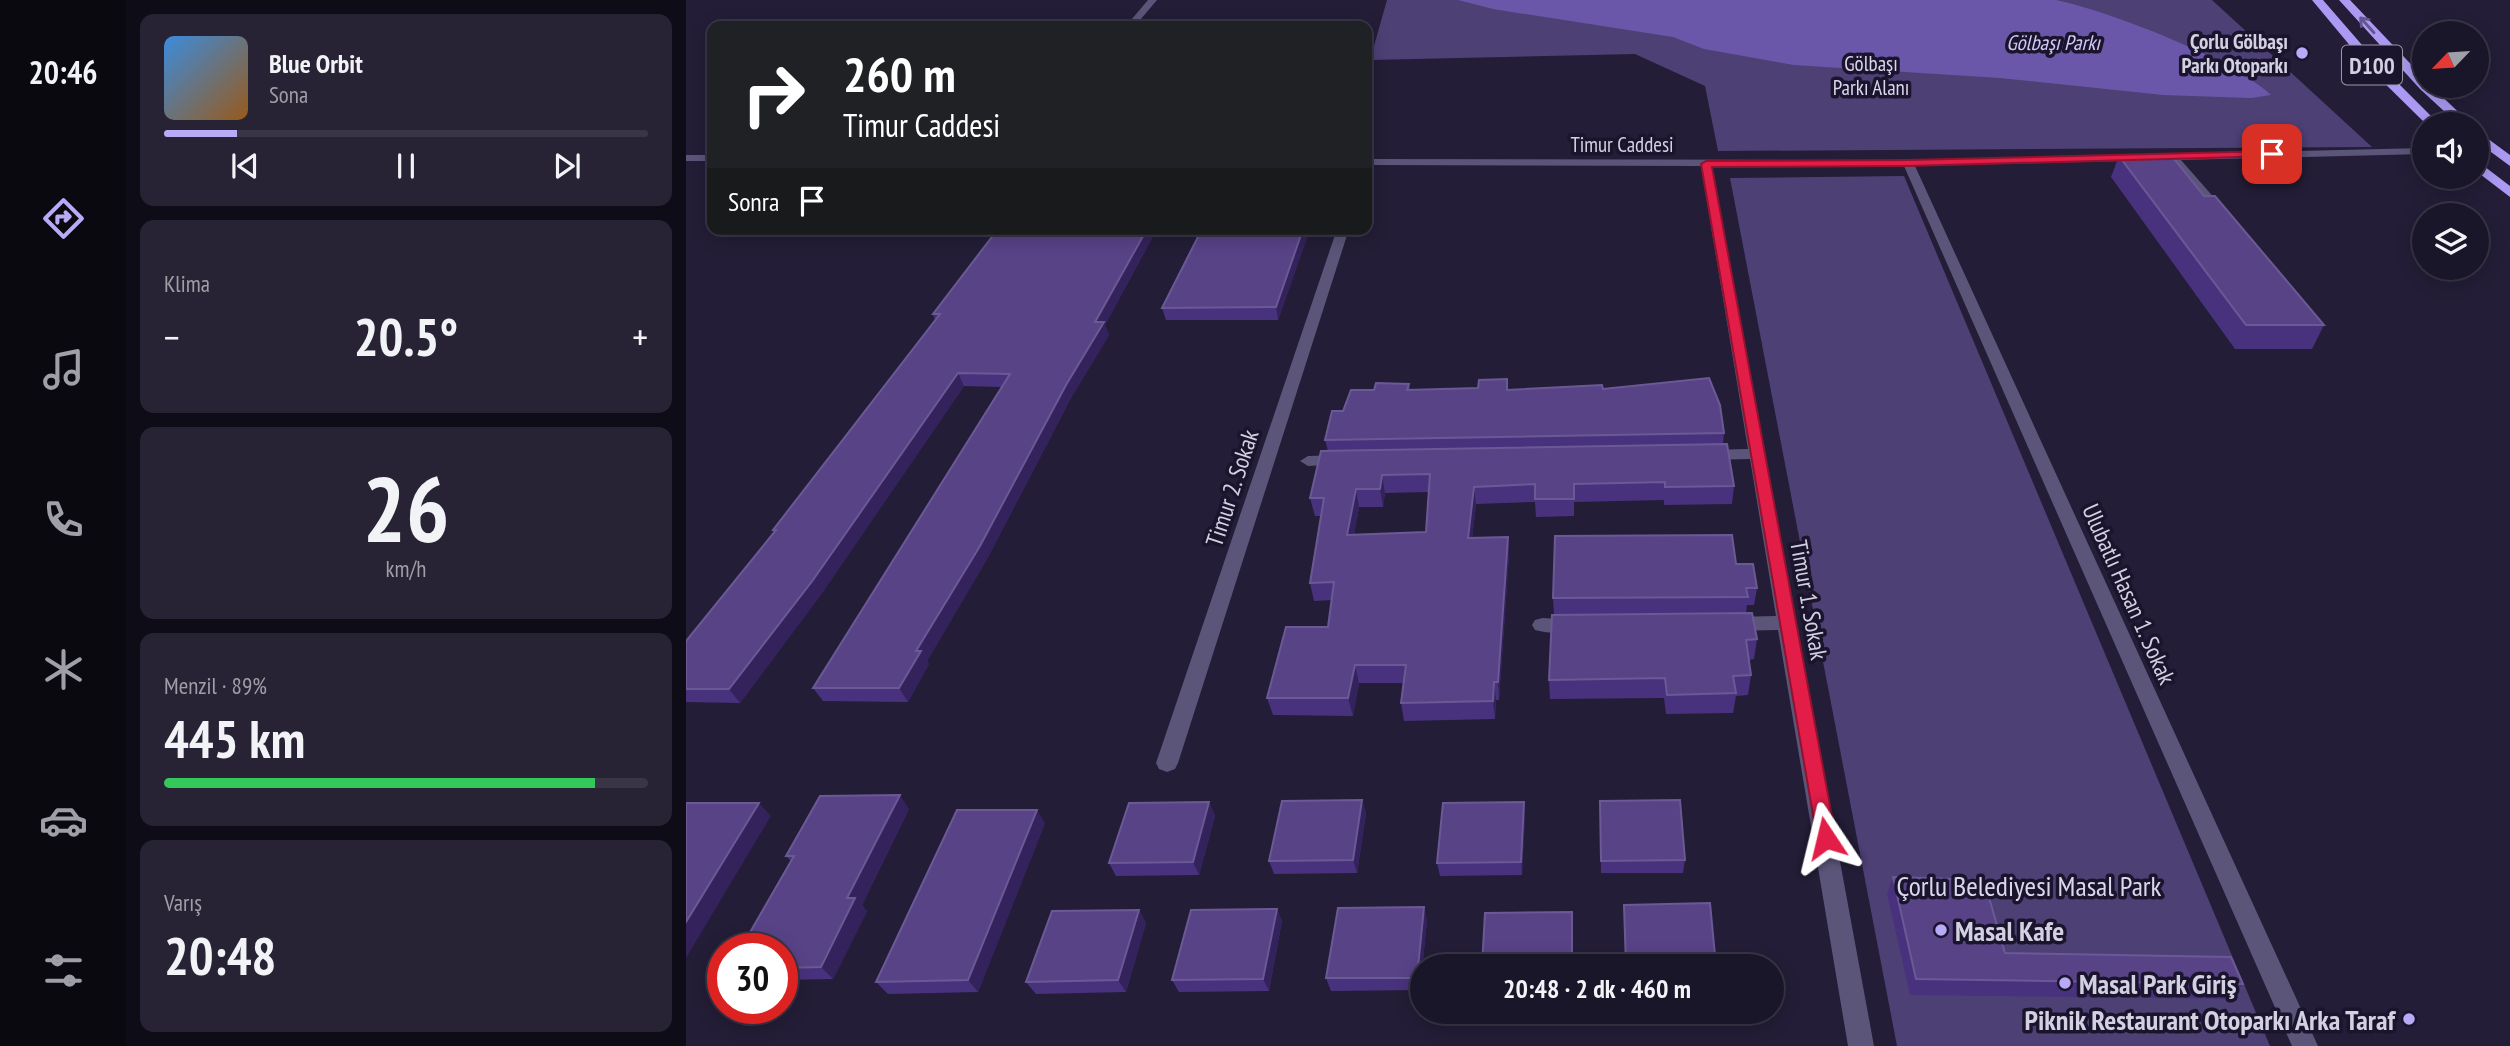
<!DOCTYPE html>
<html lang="tr">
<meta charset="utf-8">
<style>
:root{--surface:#1a1629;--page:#272335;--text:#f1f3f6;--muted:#9f9fa8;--line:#383546;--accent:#b9aaf7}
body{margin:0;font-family:"PT Sans Narrow",sans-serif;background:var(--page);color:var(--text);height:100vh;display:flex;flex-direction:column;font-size:26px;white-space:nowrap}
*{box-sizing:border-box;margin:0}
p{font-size:23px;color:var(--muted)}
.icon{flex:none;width:38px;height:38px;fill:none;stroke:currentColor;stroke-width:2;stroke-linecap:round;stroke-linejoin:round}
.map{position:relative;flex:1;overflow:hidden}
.side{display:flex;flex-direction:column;gap:14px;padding:14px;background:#0e0c17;width:560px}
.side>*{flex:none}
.hud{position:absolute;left:21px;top:21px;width:665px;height:214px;border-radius:14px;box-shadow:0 4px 18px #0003,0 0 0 2px var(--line);background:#202124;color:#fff;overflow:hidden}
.needle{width:46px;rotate:245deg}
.tools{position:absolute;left:1726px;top:21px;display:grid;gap:14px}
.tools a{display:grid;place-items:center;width:77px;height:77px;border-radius:50%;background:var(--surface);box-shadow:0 4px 18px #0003,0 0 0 2px var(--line);font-size:35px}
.speed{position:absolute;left:21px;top:933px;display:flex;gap:14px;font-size:35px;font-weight:700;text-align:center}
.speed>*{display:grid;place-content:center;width:91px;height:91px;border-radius:50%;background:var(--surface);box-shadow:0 4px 18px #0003,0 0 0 2px var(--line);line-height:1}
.speed .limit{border:10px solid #d22;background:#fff;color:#111}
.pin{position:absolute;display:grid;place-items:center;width:60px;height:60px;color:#fff;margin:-30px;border-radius:14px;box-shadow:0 4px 10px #0006}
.me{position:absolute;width:77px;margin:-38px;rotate:350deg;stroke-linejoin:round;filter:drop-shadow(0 0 5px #0008)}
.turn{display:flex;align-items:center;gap:24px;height:147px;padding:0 21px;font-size:32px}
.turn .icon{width:91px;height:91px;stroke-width:2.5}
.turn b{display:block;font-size:49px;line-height:60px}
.then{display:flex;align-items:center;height:66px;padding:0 21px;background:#0003;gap:14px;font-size:26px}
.big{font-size:52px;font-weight:800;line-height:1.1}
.side .widget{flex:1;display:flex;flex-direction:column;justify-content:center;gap:10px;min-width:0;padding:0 24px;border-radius:14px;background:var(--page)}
.side .dial{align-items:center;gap:0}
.dial b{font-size:91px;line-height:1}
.song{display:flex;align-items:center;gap:21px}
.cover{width:84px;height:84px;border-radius:10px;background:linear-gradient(135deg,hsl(210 70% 55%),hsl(30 70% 35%))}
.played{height:7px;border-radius:4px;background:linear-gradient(90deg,var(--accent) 15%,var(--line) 15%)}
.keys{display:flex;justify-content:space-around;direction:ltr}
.heat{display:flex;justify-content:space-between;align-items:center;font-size:38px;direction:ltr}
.charge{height:10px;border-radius:5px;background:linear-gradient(90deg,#34c759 89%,var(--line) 0)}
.trip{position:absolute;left:724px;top:954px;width:374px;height:70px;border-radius:35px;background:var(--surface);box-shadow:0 4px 18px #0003,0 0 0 2px var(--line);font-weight:800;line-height:70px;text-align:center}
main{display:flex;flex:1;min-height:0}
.dock{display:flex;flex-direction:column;width:126px;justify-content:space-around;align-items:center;background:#0a0910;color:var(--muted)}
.dock .icon{width:49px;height:49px}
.dock .selected{color:var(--accent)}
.dock b{font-size:32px;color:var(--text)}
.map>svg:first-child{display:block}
.green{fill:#4d4075}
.water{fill:#6b57aa}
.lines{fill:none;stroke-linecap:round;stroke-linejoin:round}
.minor{fill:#5b5579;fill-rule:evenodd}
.highway{fill:#ac99f3;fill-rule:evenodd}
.wall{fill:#49327d;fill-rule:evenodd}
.shaded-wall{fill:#34225c}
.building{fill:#584387;stroke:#6b5995;stroke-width:2;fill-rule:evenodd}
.oneway{stroke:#635690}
.route{fill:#e11d48;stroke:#92132f;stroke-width:2}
.poi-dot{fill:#b9aaf7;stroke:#1a142d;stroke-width:2.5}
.labels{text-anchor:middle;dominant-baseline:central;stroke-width:7;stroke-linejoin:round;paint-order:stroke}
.far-poi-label{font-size:21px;font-weight:bold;fill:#d2d0e1;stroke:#1a142d;text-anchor:end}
.far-water-label{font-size:21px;font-style:italic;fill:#d1c9f7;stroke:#1a142d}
.far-park-label{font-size:21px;fill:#dad6ee;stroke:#1a142d}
.far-street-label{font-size:21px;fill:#d2d0e1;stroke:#1a142d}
.shield{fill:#1a142d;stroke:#9b98ab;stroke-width:2}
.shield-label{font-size:23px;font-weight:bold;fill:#d2d0e1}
.street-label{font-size:24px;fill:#d2d0e1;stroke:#1a142d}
.near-park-label{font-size:28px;fill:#dad6ee;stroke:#1a142d}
.near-poi-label{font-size:28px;font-weight:bold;fill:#d2d0e1;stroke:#1a142d;text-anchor:start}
</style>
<main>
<nav class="dock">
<b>20:46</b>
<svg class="icon selected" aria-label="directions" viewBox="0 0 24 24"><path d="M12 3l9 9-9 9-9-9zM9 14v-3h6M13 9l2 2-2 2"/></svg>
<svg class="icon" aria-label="music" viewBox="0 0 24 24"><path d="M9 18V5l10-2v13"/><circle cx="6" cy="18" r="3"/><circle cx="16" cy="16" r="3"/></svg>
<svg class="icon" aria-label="phone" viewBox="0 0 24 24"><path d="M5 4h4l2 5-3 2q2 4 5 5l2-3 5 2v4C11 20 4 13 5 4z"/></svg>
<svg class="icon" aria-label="climate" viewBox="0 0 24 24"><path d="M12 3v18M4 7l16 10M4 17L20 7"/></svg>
<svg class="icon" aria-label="car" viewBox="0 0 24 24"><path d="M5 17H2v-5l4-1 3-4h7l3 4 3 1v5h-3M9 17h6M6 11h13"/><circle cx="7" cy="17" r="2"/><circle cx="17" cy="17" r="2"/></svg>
<svg class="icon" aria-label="filters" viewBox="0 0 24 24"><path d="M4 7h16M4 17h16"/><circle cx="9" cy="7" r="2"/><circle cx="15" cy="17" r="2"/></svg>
</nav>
<section class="side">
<div class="widget">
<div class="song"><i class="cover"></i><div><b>Blue Orbit</b><p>Sona</p></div></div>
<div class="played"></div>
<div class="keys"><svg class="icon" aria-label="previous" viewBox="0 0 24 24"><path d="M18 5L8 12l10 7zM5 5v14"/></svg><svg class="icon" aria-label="pause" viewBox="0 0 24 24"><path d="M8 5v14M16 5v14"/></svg><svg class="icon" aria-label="next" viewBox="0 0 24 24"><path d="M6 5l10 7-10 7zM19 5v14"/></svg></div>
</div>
<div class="widget"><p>Klima</p>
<div class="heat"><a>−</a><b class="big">20.5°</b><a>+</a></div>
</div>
<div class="widget dial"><b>26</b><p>km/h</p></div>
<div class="widget"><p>Menzil · 89%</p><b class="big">445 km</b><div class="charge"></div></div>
<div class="widget"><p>Varış</p><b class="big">20:48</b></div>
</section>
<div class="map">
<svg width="1824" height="1046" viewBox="0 0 1824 1046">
<rect width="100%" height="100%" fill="#231d37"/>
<!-- green -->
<g class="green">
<path d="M701,0H1526L1686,147L1032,151L1019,86L949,54L684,60Z"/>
<path d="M1218,176L1584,1046H1211L1044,178Z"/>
</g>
<!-- water -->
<path class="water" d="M772,0H1370C1423,11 1547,59 1585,95L1565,98L1477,95L1314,78L1108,65L1018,49L987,37L807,9Z"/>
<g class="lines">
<!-- minor -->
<g class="minor">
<path d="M462,0H471L449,26H440Z"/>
<path d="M1738,148V154L1495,160L1538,209L1540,212L1534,216L1530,215L1483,160L1229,166L1632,1046H1606L1218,166H1026L1188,1046H1162L1092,630L1046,631L1039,629L1036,624L1039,619L1046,617L1090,616L1064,459L1019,460L1011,455L1019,450L1062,449L1015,166L681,165V159L1222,160Z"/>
<rect x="0" y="155" width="26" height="6"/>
<path d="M651,229H663L492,763L489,769L481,772L473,769L470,763Z"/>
<path d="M655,455L661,456L663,460L661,464L622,466L614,461L622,456Z"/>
<path d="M856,618L896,620L899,625L896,630C882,634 863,634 849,630L846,625L849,620Z"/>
</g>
<!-- highway -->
<g class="highway">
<path d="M1626,0H1637L1689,60L1753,124H1740L1681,66Z"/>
<path d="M1653,0H1664L1738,78V86H1745L1785,124H1772L1734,89Z"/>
<path d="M1790,130L1824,155V166L1790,141Z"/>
<path d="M1790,160L1824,186V197L1790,171Z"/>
</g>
</g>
<!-- wall -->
<g class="wall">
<path d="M1433,156L1518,196L1638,325L1626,349H1549L1425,177Z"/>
<path d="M312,229H471L419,325L423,335L385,398L301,559L241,661L243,664L222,702L137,701L127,688L316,387L278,386L136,593L54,703L0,702V641L88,532L87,530L249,320L247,314Z"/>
<path d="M516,229H624L592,320H480L476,308Z"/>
<path d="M723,384L724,390L917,389L1038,433L1037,444L1048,486L1046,504L978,505V500L888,502V516L850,517L849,502L790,504L786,538L822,537L823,555L813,700H810L809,719L718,721L715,703L718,683H673L667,716L587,715L581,698L642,627L646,600L628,601L624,583L635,516H629L624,498L642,451L639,440L657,411L688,390ZM743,492L740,532L668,535L673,507H697L699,493Z"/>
<path d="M1050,564L1071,588L1068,605H1061L1060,613L1071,639L1068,659L1063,660L1065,675L1062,695L1050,696L1047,713L980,714L978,698L864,699L863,680L868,615L867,598Z"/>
<path d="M676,800L680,813L671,873L588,874L583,861Z"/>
<path d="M914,801L999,860L997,873H915Z"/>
<path d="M523,802L529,816L513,875L430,876L423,863Z"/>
<path d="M838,802L839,815L836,875L754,876L751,863Z"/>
<path d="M223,809L176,905L181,911L147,979L96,980V948L105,861L100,856Z"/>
<path d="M359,823L292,992L202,994L190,982Z"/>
<path d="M1207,877L1319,953L1557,984L1544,999L1224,995L1201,894Z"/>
<path d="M938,905L1030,966H940Z"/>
<path d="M591,909L596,921L583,991L493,992L486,980Z"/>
<path d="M453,910L460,923L440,992L350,994L340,982Z"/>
<path d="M741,920L734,990L645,991L640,978Z"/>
</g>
<!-- shaded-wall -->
<g class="shaded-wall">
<path d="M461,229H471L419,325L423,335L385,398L301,559L241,661L243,664L222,702L213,688L230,651Z"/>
<path d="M617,229H624L592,320L590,307Z"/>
<path d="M272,373L278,386L136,593L54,703L43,689Z"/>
<path d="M696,475L699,493L697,507L694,489Z"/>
<path d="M788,487L790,504L784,556L782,538Z"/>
<path d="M670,489L673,507L665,553L661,535Z"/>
<path d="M822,537L823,555L813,700L812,682Z"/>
<path d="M669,665L673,683L667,716L662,698Z"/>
<path d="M808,682L810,700L809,719L807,701Z"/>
<path d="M214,795L223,809L176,905L181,911L147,979L135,967L161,898Z"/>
<path d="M676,800L680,813L671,873L667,860Z"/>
<path d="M523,802L529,816L513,875L507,862Z"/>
<path d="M838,802L839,815L836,875L835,862Z"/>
<path d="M73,803L85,816L0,958V922Z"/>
<path d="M351,810L359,823L292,992L282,980Z"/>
<path d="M738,907L741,920L734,990L731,978Z"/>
<path d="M591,909L596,921L583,991L577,979Z"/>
<path d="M453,910L460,923L440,992L432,980Z"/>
</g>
<!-- building -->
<g class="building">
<path d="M1485,155L1518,196H1529L1638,325H1560L1433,156Z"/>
<path d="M312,229H461L409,322H418L380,385L294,546L230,651H235L213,688H127L324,374L272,373L127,580L43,689H0V641L90,530H87L254,314H247Z"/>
<path d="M516,229H617L590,307L476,308Z"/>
<path d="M1023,378L1034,405L1038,433L639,440L646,411H657L665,390H688L690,383L723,384L721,390L792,388L793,380L821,379V390L916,385L917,389Z"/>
<path d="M1041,444L1048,486L979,487V482L888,484V499H849V484L788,487L782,538L822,537L812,682H808L807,701L715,703L720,665H669L662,698H581L600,627H642L648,582L624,583L638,498H624L635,451ZM744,474L740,532L661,535L670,489H694L696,475Z"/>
<path d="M1046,535L1050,564H1067L1071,588H1060L1062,597L867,598L869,536Z"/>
<path d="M1066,613L1071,639L1060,640L1065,675L1047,676L1050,693L981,695L979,678L863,680L866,615Z"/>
<path d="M214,795L161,898H169L135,967L96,968V948H55L108,856H100L134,796Z"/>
<path d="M676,800L667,860L583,861L596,801Z"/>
<path d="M994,800L999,860L915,861L914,801Z"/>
<path d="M523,802L507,862L423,863L443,803Z"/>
<path d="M838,802L835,862L751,863L757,803Z"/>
<path d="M0,803H73L0,922Z"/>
<path d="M271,810H351L282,980L190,982Z"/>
<path d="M1207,877L1298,880L1319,953L1545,957L1557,984L1230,979Z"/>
<path d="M1024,903L1030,966H940L938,905Z"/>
<path d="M738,907L731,978H640L652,908Z"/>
<path d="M591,909L577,979L486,980L505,910Z"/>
<path d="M453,910L432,980L340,982L366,911Z"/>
<path d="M886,912V966H796L799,913Z"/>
</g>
<!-- one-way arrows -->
<defs><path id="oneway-shaft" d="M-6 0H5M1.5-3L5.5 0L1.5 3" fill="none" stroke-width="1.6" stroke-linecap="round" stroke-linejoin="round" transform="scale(1.75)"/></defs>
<use class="oneway" href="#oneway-shaft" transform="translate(1681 25) rotate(-132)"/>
<!-- route -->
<path class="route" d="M1586,151L1592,154L1590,156L1222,166L1026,167L1150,838L1147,844L1140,847L1132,844L1015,164L1020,161L1222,160Z"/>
<!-- markers -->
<g class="poi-dot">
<circle cx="1616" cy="53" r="7"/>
<circle cx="1255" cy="930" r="7"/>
<circle cx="1379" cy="983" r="7"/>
<circle cx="1723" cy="1019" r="7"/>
</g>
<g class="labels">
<!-- far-poi labels -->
<g class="far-poi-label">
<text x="1602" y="41">Çorlu Gölbaşı<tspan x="1602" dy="24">Parkı Otoparkı</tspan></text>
</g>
<!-- far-water labels -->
<g class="far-water-label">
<text x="1367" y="42">Gölbaşı Parkı</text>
</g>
<!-- far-park labels -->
<g class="far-park-label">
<text x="1185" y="63">Gölbaşı<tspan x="1185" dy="24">Parkı Alanı</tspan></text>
</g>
<!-- far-street labels -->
<g class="far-street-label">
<text x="936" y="144">Timur Caddesi</text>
</g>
<!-- shield labels -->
<rect class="shield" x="1656" y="45.5" width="60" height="39" rx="5"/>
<g class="shield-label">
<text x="1686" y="65">D100</text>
</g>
<!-- street labels -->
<g class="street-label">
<text transform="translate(546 488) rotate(-72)">Timur 2. Sokak</text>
<text transform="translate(1443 594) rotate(66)">Ulubatlı Hasan 1. Sokak</text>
<text transform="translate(1123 600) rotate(80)">Timur 1. Sokak</text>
</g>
<!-- near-park labels -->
<g class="near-park-label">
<text x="1343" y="885">Çorlu Belediyesi Masal Park</text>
</g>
<!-- near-poi labels -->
<g class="near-poi-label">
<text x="1269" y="930">Masal Kafe</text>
<text x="1393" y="983">Masal Park Giriş</text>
<text x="1709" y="1019" text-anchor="end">Piknik Restaurant Otoparkı Arka Taraf</text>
</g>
</g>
</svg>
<div class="tools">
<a><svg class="needle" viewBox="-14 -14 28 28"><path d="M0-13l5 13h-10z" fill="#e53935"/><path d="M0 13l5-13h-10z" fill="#9f9fa8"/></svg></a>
<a><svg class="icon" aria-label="sound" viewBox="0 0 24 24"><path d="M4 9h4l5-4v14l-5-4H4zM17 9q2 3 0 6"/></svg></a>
<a><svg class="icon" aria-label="layers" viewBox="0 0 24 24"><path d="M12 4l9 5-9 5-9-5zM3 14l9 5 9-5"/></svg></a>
</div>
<div class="speed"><div class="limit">30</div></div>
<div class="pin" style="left:1586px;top:154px;background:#d93025"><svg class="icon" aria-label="arrive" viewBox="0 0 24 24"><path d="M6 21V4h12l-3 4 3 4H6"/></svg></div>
<svg class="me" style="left:1140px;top:838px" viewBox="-20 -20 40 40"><path d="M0-17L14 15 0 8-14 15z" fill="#e11d48" stroke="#fff" stroke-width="4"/></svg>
<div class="trip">20:48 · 2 dk · 460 m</div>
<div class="hud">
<div class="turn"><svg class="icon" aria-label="right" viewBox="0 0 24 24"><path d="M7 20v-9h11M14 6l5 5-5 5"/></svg><div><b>260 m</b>Timur Caddesi</div></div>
<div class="then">Sonra<svg class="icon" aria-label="arrive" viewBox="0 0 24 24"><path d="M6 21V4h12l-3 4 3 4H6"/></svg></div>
</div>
</div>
</main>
